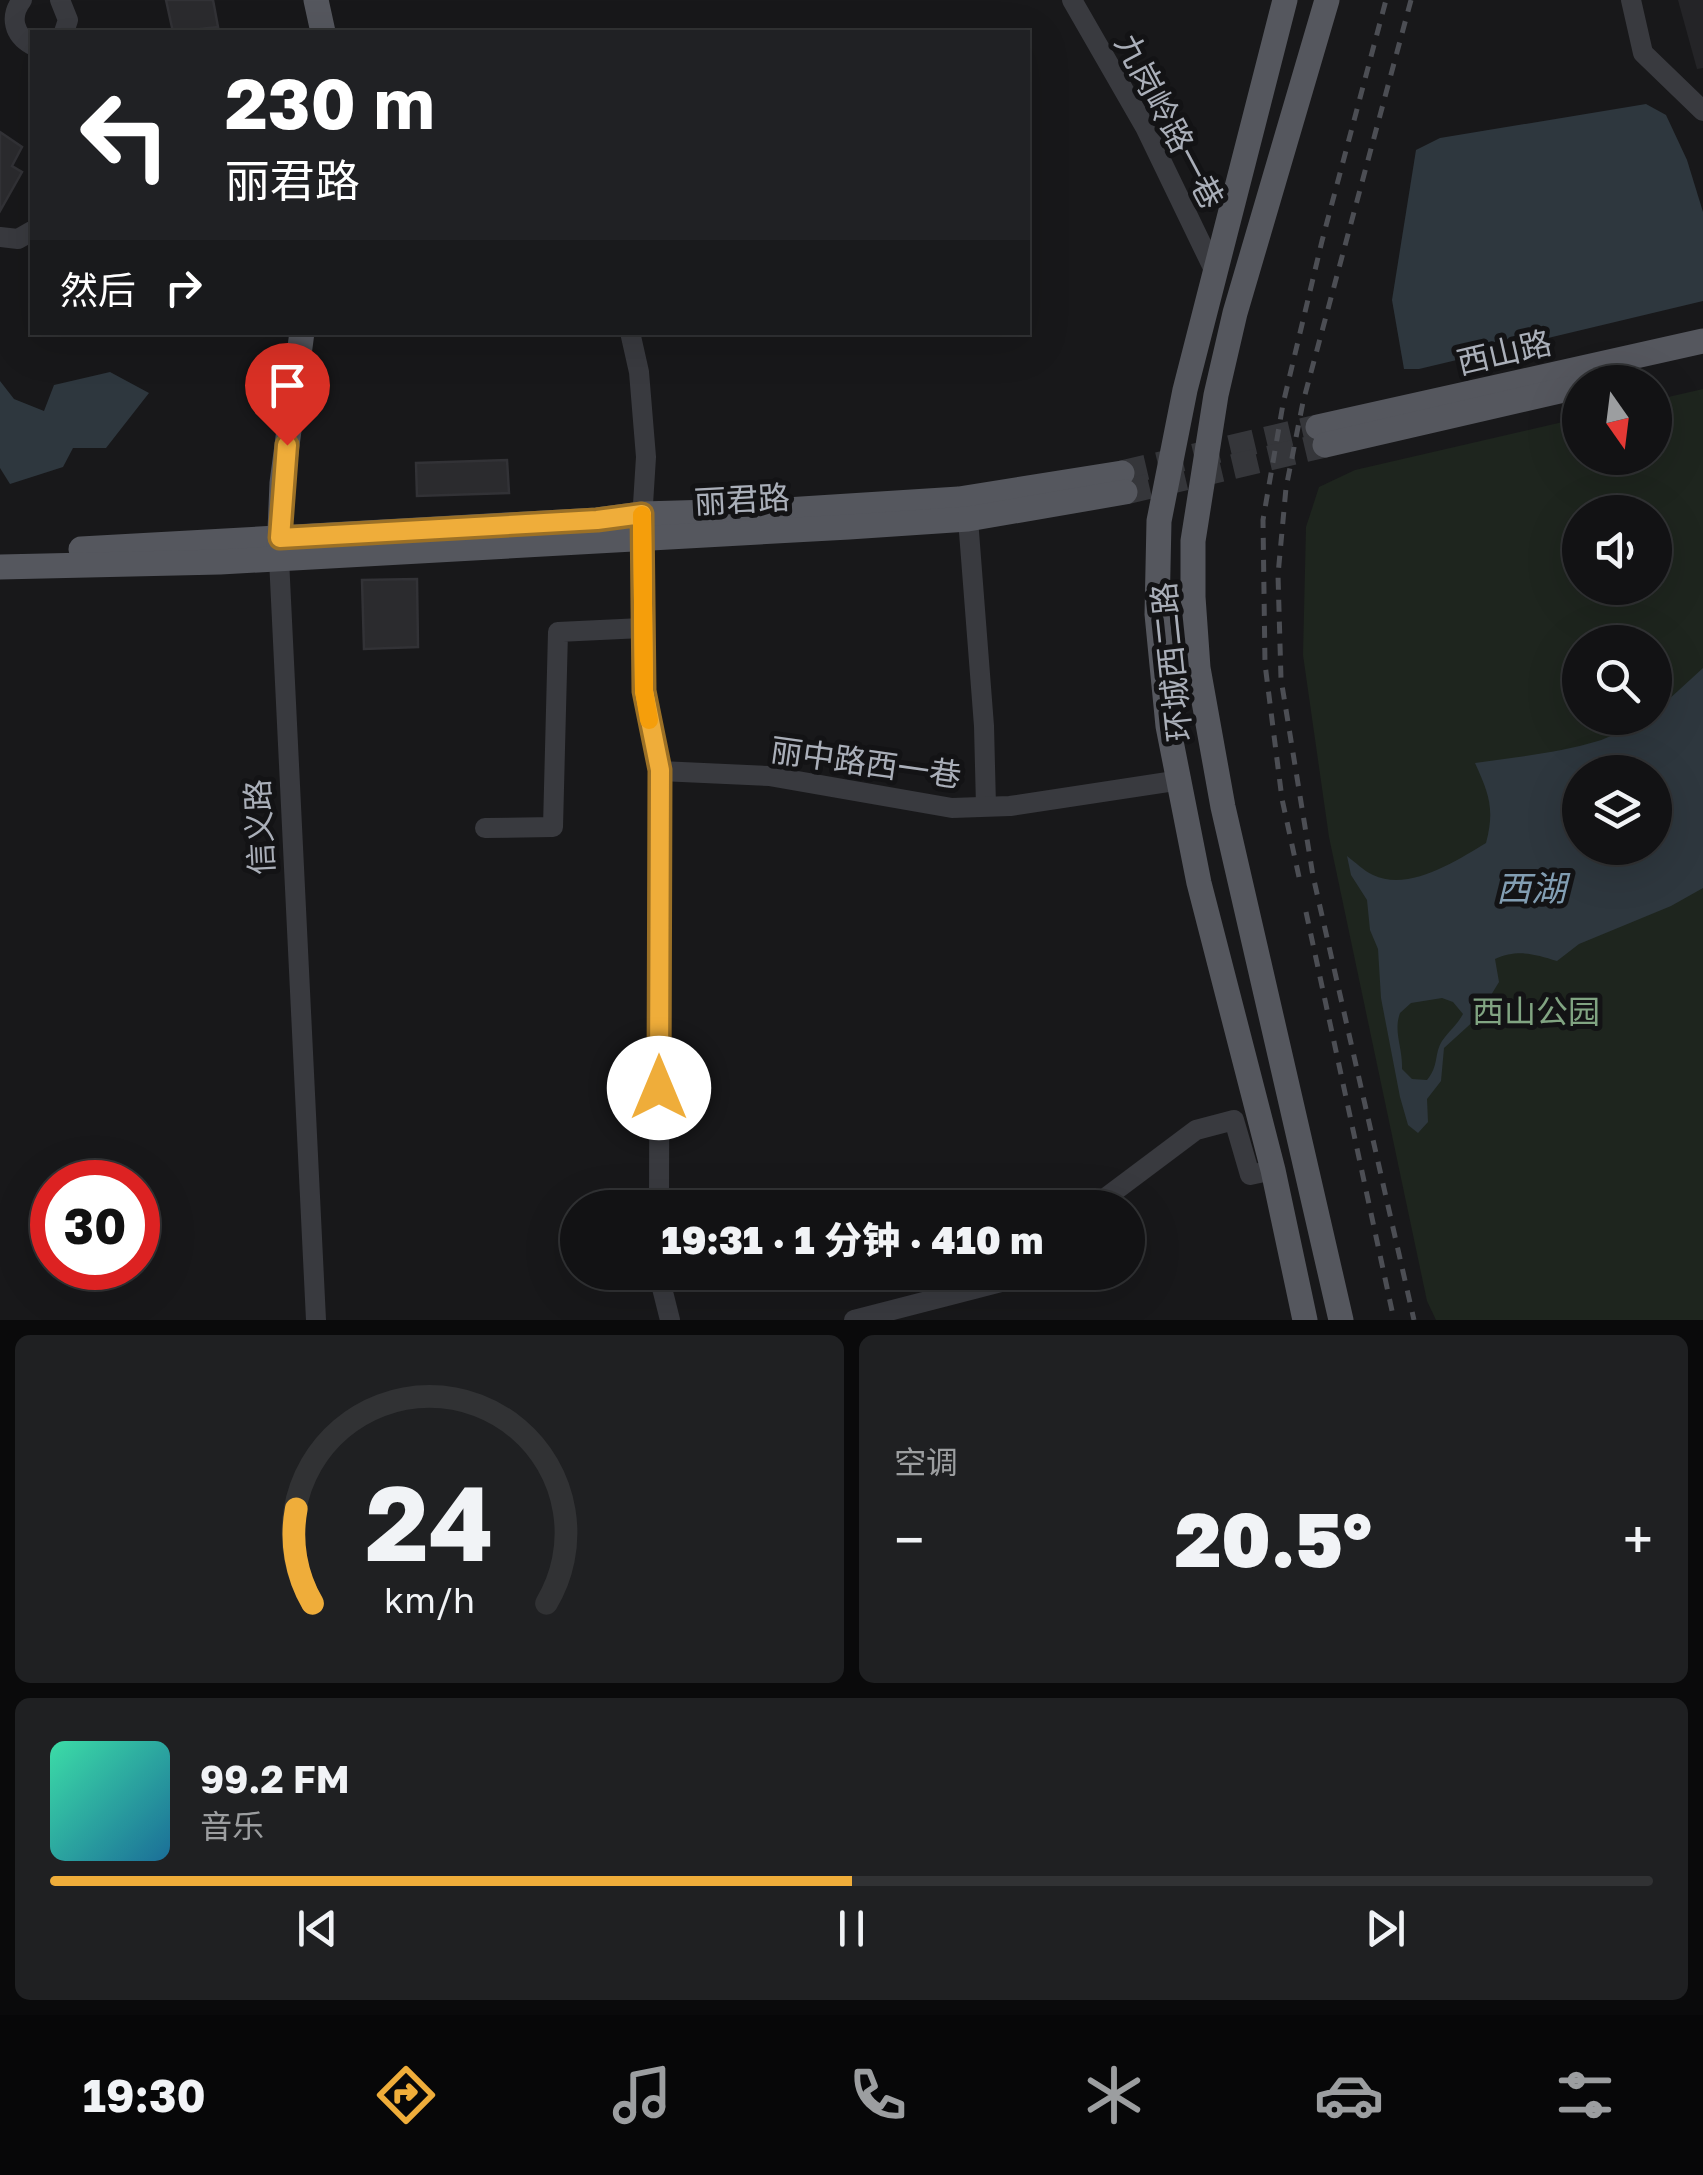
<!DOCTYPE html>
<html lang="zh">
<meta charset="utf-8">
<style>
:root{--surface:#121214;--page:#1f2022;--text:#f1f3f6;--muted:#9c9ea0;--line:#313234;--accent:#efad3a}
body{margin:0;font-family:"Golos Text","Noto Sans SC",sans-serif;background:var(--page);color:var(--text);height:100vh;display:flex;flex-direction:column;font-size:38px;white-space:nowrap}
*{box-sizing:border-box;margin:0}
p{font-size:32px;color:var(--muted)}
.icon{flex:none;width:55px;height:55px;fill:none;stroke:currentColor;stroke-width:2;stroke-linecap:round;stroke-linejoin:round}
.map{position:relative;height:1320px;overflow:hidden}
.side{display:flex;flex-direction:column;gap:15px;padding:15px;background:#0a0a0b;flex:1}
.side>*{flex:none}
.top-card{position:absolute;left:30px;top:30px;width:1000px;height:305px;border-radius:0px;box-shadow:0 10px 40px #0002,0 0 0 2px var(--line);background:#202124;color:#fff;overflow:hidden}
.needle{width:65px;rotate:166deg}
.buttons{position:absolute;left:1562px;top:365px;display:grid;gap:20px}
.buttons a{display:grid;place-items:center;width:110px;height:110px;border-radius:50%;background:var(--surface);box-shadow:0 10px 40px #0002,0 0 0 2px var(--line);font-size:50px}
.speed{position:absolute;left:30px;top:1160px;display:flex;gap:20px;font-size:50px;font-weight:700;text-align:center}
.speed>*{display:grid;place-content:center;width:130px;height:130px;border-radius:50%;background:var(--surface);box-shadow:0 10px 40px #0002,0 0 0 2px var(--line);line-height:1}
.speed .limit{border:15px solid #d22;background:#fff;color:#111}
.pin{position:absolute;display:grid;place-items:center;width:85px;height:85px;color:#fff;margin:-102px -42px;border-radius:50% 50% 50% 0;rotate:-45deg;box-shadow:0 0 10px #0007}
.pin .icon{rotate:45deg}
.me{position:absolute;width:110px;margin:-55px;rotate:0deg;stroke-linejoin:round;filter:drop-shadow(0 0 8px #0008)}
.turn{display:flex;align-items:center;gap:35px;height:210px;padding:0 30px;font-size:45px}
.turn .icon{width:130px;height:130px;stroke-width:2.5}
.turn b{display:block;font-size:70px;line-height:85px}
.then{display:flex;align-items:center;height:95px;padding:0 30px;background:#0003;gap:20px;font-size:38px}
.big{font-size:75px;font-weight:800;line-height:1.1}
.side .tile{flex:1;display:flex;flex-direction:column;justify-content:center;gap:15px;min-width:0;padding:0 35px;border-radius:15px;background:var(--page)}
.side .dial{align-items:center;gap:0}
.dial svg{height:260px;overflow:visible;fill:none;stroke:var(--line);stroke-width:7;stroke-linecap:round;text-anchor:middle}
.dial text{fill:var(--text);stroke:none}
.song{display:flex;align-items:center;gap:30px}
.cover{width:120px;height:120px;border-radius:15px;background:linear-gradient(135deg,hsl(160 70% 55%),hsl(200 70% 35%))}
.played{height:10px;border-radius:5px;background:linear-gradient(90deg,var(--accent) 50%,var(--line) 50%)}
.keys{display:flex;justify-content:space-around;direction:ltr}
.heat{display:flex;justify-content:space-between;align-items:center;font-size:55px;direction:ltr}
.side .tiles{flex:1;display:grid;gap:15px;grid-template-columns:1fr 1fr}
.tile:last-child{grid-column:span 2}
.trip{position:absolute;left:560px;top:1190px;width:585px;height:100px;border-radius:50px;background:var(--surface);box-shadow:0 10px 40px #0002,0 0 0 2px var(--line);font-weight:800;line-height:100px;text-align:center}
.dock{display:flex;height:160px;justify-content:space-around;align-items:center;background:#070708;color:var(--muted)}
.dock .icon{width:70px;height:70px}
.dock .current{color:var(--accent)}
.dock b{font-size:45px;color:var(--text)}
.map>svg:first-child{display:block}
.built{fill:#242427}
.green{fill:#1e251e;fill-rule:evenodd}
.water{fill:#2e373e;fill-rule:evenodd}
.building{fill:#2b2b2e;stroke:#323236;stroke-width:2.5}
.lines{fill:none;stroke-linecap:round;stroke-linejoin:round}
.major-tunnel{stroke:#35363a;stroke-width:25;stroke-dasharray:25 12;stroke-linecap:butt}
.minor{stroke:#393a3f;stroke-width:20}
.major{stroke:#55575e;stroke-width:25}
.rail{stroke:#4c4e54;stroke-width:5;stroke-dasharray:12 10;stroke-linecap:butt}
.route-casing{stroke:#9b7026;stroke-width:25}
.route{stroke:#efad3a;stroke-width:18}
.slow{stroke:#f59e0b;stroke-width:18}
.labels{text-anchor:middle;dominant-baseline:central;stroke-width:10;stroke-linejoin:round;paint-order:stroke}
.street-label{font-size:32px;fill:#aaafb9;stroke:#131315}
.park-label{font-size:32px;fill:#81a482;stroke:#131315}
.water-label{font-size:35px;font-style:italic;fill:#829eb3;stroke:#131315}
</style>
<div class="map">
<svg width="1703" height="1320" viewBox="0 0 1703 1320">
<rect width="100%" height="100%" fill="#18181a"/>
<!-- built -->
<path class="built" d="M1678,0H1703V68L1697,69Z"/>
<!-- green -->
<path class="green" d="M1703,389V1320H1436L1427,1301L1329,837L1303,655L1306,527L1319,487L1355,470L1580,418V458H1655V400ZM1580,512H1655V588H1580ZM1580,642H1655V718H1580ZM1580,772H1655V848H1580Z"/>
<!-- water -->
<g class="water">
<path d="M1646,104L1666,115L1687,160L1703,212V301L1419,369H1404L1392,300L1416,150L1440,138Z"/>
<path d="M110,372L149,393L106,448H73L63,467L10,484L0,468V381L14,399L44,411L54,385Z"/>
<path d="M1703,668V888L1671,906L1579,944L1557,961C1534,954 1518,949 1495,959L1499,982L1477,1018L1444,1048L1441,1081L1427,1099L1428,1122L1418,1133L1408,1125L1400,1097L1381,998L1378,949L1370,930L1367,900L1351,875L1347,856C1355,862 1364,871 1373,875C1409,892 1456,861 1486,843C1495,809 1489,794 1475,763C1516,757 1558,753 1598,741C1616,736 1639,719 1655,718V712ZM1580,772H1655V848H1580ZM1442,998L1453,1002L1463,1014C1457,1025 1449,1031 1442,1041C1434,1054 1439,1066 1427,1080L1412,1079L1402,1069C1403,1048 1393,1032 1400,1013L1411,1003Z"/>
</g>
<!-- building -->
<g class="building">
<path d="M166,0H213L218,27L173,32Z"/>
<path d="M0,132L22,147L12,166L22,172L0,211Z"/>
<path d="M507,460L509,493L417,496L416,463Z"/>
<path d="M417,579L418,647L364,649L362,580Z"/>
</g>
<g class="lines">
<!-- major-tunnel -->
<g class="major-tunnel">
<path d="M1122,473L1318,427"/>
<path d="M1125,492L1325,445"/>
</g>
<!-- minor -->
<g class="minor">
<path d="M22,0C9,17 14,35 32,45"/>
<path d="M60,0L68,20L64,32"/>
<path d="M1072,0L1145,127L1215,272"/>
<path d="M1631,0L1643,53L1703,111"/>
<path d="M0,237L18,239L32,231"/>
<path d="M630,332L639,372L646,457L641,536L644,691L660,771L659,1208"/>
<path d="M968,519L984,726L986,806"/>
<path d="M279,559L316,1320"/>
<path d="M660,771L769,776L952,808L1010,806L1181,780"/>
<path d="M485,828L553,827L558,632L642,628"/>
<path d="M1092,1208L1196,1130L1234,1120L1250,1175L1273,1170"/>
<path d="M658,1272L670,1320"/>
<path d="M854,1320L1040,1272"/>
</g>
<!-- major -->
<g class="major">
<path d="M316,0L323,32"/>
<path d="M1285,0L1185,390L1159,521L1157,614L1168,726L1199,883L1273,1170L1305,1320"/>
<path d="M1327,0L1235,313L1216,395L1193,541V597L1198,668L1223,807L1341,1320"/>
<path d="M1318,427L1703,341"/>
<path d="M1325,445L1568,389"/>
<path d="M81,549L597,520L642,514L786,510L959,499L1122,473"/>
<path d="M279,554L282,483L302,332"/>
<path d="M0,567L220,562L849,527L968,519L1125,492"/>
</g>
<!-- rail -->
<g class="rail">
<path d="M1411,0L1303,402L1286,488L1278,575L1281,679L1313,876L1414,1320"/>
<path d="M1299,877L1282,799L1265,664L1263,520L1283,404L1322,241L1386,0"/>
<path d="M1306,912L1394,1320"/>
</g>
</g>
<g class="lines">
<defs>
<path id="route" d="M287,445L280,538L597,520L642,514L644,691L660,770L659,1088"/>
</defs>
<!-- route casing -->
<use href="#route" class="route-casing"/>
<!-- route -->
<use href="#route" class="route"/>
<!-- slow -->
<path class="slow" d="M642,515L644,691L649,720"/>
</g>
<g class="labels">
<!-- street labels -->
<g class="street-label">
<text transform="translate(1170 121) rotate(62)">九岗岭路一巷</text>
<text transform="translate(1504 352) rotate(-13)">西山路</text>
<text transform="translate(742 499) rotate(-3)">丽君路</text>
<text transform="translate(1171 662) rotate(-96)">环城西二路</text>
<text transform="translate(866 762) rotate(8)">丽中路西一巷</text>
<text transform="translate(259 827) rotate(-93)">信义路</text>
</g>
<!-- park labels -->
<g class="park-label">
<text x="1536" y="1011">西山公园</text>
</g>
<!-- water labels -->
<g class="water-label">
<text x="1531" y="888">西湖</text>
</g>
</g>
</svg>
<div class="buttons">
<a><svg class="needle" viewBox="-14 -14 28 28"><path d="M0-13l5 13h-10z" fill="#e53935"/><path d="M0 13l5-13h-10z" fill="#9c9ea0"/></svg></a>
<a><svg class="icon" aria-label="sound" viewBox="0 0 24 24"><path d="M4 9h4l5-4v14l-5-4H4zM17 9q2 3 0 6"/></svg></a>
<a><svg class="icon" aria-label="search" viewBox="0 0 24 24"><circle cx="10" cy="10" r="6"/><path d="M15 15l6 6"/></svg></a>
<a><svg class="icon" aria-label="layers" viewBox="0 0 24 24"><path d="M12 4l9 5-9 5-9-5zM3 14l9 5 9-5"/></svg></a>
</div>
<div class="speed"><div class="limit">30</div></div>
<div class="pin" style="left:287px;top:445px;background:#d93025"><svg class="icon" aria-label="arrive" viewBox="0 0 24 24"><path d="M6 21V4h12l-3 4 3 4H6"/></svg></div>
<svg class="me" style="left:659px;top:1088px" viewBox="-20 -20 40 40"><circle r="19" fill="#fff"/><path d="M0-13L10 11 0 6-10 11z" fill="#efad3a"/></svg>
<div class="trip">19:31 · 1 分钟 · 410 m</div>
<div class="top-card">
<div class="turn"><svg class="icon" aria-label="left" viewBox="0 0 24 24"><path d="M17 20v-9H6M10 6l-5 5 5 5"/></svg><div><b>230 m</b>丽君路</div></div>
<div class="then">然后<svg class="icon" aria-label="right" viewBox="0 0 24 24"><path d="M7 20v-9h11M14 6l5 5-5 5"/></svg></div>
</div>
</div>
<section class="side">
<div class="tiles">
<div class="tile dial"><svg viewBox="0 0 100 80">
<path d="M14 69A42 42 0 1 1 86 69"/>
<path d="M14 69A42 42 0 0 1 9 40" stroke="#efad3a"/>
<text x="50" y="56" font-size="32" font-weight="700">24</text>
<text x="50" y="72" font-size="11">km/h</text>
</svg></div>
<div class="tile"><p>空调</p>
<div class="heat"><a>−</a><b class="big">20.5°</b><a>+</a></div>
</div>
<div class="tile">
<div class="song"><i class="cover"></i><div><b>99.2 FM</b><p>音乐</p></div></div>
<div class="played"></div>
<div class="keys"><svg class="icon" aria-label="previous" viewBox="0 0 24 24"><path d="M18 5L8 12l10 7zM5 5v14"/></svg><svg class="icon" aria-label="pause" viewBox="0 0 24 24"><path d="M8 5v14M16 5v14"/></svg><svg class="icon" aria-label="next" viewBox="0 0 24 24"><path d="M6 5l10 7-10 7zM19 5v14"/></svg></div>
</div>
</div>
</section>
<nav class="dock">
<b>19:30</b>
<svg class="icon current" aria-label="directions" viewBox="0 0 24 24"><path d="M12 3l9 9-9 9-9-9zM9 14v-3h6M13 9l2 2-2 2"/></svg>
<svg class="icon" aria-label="music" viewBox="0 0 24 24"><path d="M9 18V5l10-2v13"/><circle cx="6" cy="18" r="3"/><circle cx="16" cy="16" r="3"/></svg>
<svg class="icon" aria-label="phone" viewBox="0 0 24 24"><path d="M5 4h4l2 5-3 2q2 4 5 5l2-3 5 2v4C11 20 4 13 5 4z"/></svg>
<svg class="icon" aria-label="climate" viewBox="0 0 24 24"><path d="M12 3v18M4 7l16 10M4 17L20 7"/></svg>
<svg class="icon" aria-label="car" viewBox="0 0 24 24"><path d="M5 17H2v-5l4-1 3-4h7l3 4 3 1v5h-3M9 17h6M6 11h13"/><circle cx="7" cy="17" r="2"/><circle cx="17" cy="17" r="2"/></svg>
<svg class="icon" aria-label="filters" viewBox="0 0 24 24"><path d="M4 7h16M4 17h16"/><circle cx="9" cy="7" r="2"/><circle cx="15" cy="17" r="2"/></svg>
</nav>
